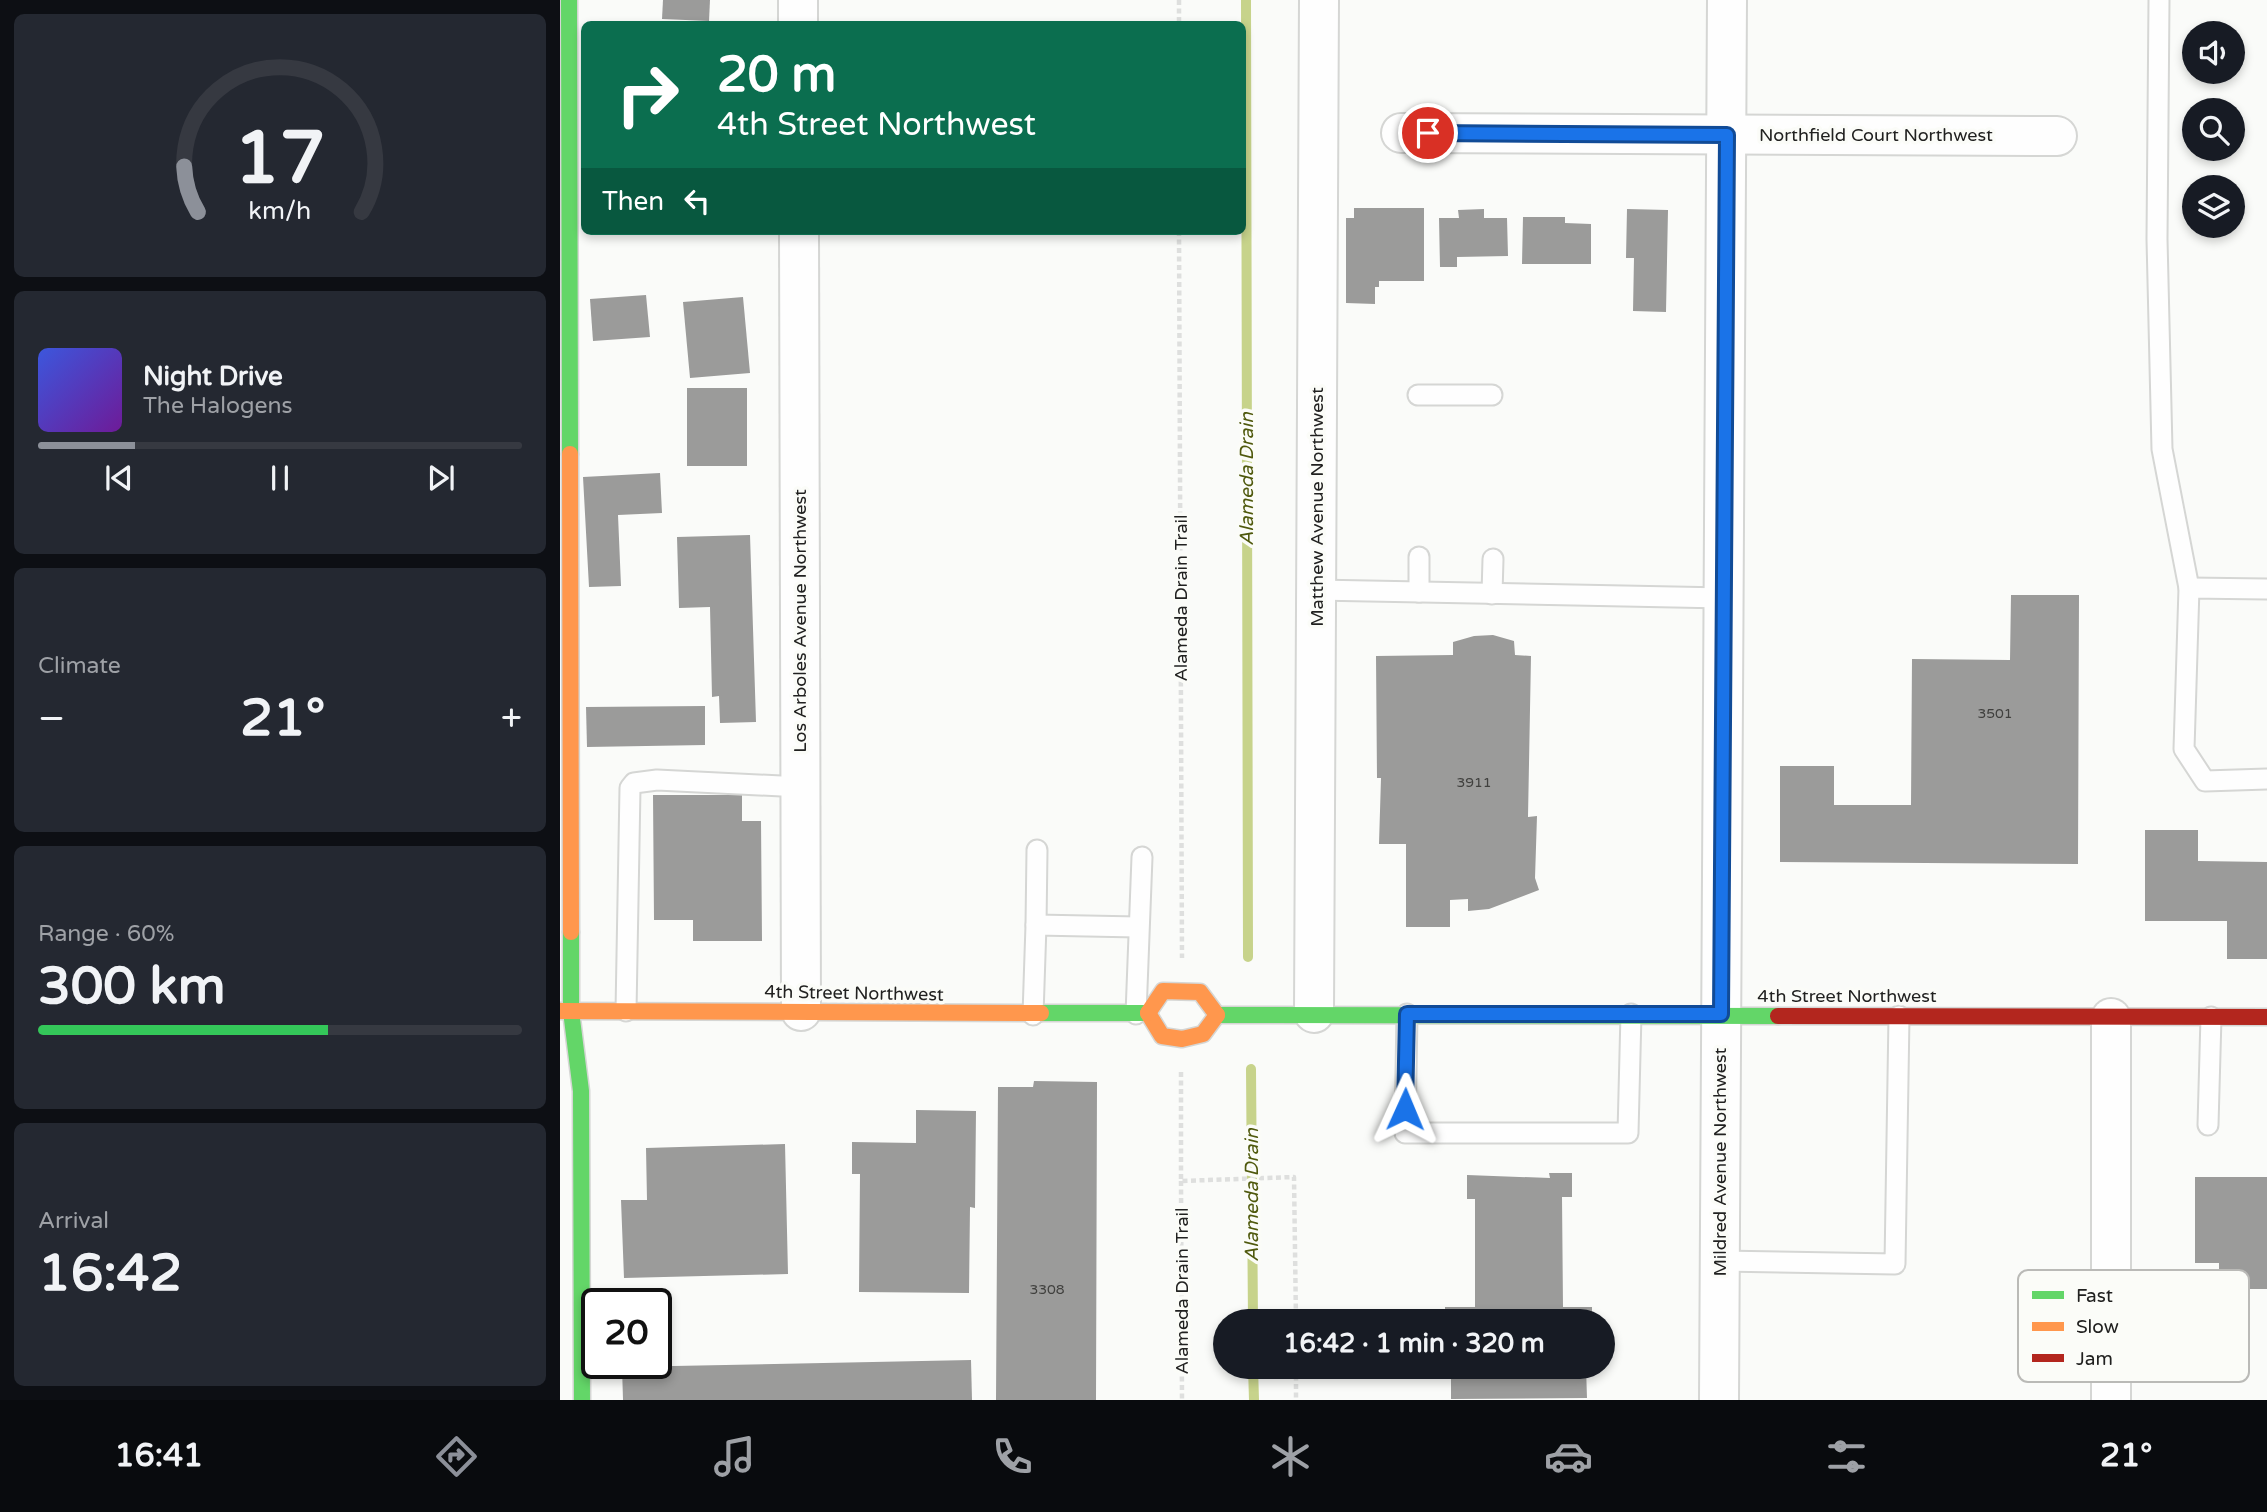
<!DOCTYPE html>
<meta charset="utf-8">
<style>
:root{--surface:#171b24;--page:#242831;--text:#f1f3f6;--muted:#9ea1a6;--line:#363941;--accent:#8c9099}
body{margin:0;font-family:"Varela Round",sans-serif;background:var(--page);color:var(--text);height:100vh;display:flex;flex-direction:column;font-size:26px;white-space:nowrap}
*{box-sizing:border-box;margin:0}
p{font-size:23px;color:var(--muted)}
.icon{flex:none;width:38px;height:38px;fill:none;stroke:currentColor;stroke-width:2;stroke-linecap:round;stroke-linejoin:round}
.map{position:relative;flex:1;overflow:hidden}
.sheet{display:flex;flex-direction:column;gap:14px;padding:14px;background:#0d0f14;width:560px}
.sheet>*{flex:none}
.banner{position:absolute;left:21px;top:21px;width:665px;height:214px;border-radius:10px;box-shadow:0 4px 10px #0003;background:#0b6e4f;color:#fff;overflow:hidden}
.controls{position:absolute;left:1622px;top:21px;display:grid;gap:14px}
.controls a{display:grid;place-items:center;width:63px;height:63px;border-radius:50%;background:var(--surface);box-shadow:0 4px 10px #0003;font-size:35px}
.speed{position:absolute;left:21px;top:1288px;display:flex;gap:14px;font-size:35px;font-weight:700;text-align:center}
.speed>*{display:grid;place-content:center;width:91px;height:91px;border-radius:50%;background:var(--surface);box-shadow:0 4px 10px #0003;line-height:1}
.speed .limit{border:4px solid #111;border-radius:10px;background:#fff;color:#111}
.pin{position:absolute;display:grid;place-items:center;width:60px;height:60px;color:#fff;margin:-30px;border:4px solid #fff;border-radius:50%;box-shadow:0 2px 7px #0007}
.me{position:absolute;width:77px;margin:-38px;rotate:1deg;stroke-linejoin:round;filter:drop-shadow(0 0 5px #0008)}
.turn{display:flex;align-items:center;gap:24px;height:147px;padding:0 21px;font-size:32px}
.turn .icon{width:91px;height:91px;stroke-width:2.5}
.turn b{display:block;font-size:49px;line-height:60px}
.then{display:flex;align-items:center;height:66px;padding:0 21px;background:#0003;gap:14px;font-size:26px}
.big{font-size:52px;font-weight:700;line-height:1.1}
.sheet .widget{flex:1;display:flex;flex-direction:column;justify-content:center;gap:10px;min-width:0;padding:0 24px;border-radius:10px;background:var(--page)}
.sheet .dial{align-items:center;gap:0}
.dial svg{height:182px;overflow:visible;fill:none;stroke:var(--line);stroke-width:7;stroke-linecap:round;text-anchor:middle}
.dial text{fill:var(--text);stroke:none}
.song{display:flex;align-items:center;gap:21px}
.cover{width:84px;height:84px;border-radius:10px;background:linear-gradient(135deg,hsl(230 70% 55%),hsl(280 70% 35%))}
.played{height:7px;border-radius:4px;background:linear-gradient(90deg,var(--accent) 20%,var(--line) 20%)}
.keys{display:flex;justify-content:space-around;direction:ltr}
.heat{display:flex;justify-content:space-between;align-items:center;font-size:38px;direction:ltr}
.charge{height:10px;border-radius:5px;background:linear-gradient(90deg,#34c759 60%,var(--line) 0)}
.trip{position:absolute;left:653px;top:1309px;width:402px;height:70px;border-radius:35px;background:var(--surface);box-shadow:0 4px 10px #0003;font-weight:700;line-height:70px;text-align:center}
.tabs{display:flex;height:112px;justify-content:space-around;align-items:center;background:#090b0e;color:var(--muted)}
.tabs .icon{width:49px;height:49px}
.tabs .active{color:var(--accent)}
.tabs b{font-size:32px;color:var(--text)}
main{display:flex;flex:1;min-height:0}
.map>svg:first-child{display:block}
.lines{fill:none;stroke-linecap:round;stroke-linejoin:round}
.stream{stroke:#c7d38b;stroke-width:10}
.building{fill:#9b9b9a}
.lane-casing{stroke:#d5d6d4;stroke-width:23}
.street-casing{stroke:#d5d6d4;stroke-width:42}
.fast-casing{stroke:#d5d6d4;stroke-width:19}
.slow-casing{stroke:#d5d6d4;stroke-width:19}
.jam-casing{stroke:#d5d6d4;stroke-width:19}
.path{stroke:#dedfde;stroke-width:4.5;stroke-dasharray:5 3.5;stroke-linecap:butt}
.lane{stroke:#fefefe;stroke-width:19}
.street{stroke:#fefefe;stroke-width:38}
.fast{stroke:#63d668;stroke-width:16}
.slow{stroke:#ff974d;stroke-width:16}
.jam{stroke:#b3261e;stroke-width:16}
.route-casing{stroke:#114b97;stroke-width:18}
.route{stroke:#1a73e8;stroke-width:12}
.labels{text-anchor:middle;dominant-baseline:central;stroke-width:7;stroke-linejoin:round;paint-order:stroke}
.number-label{font-size:14px;fill:#40403e}
.street-label{font-size:18px;fill:#212120;stroke:#fbfcf8}
.water-label{font-size:19px;font-style:italic;fill:#4f590d;stroke:#fbfcf8}
.key{fill:#fbfcf8;stroke:#babab7;stroke-width:2}
.key-label{font-size:19px;fill:#212120}
</style>
<main>
<section class="sheet">
<div class="widget dial"><svg viewBox="0 0 100 80">
<path d="M14 69A42 42 0 1 1 86 69"/>
<path d="M14 69A42 42 0 0 1 8 49" stroke="#8c9099"/>
<text x="50" y="56" font-size="32" font-weight="700">17</text>
<text x="50" y="72" font-size="11">km/h</text>
</svg></div>
<div class="widget">
<div class="song"><i class="cover"></i><div><b>Night Drive</b><p>The Halogens</p></div></div>
<div class="played"></div>
<div class="keys"><svg class="icon" aria-label="previous" viewBox="0 0 24 24"><path d="M18 5L8 12l10 7zM5 5v14"/></svg><svg class="icon" aria-label="pause" viewBox="0 0 24 24"><path d="M8 5v14M16 5v14"/></svg><svg class="icon" aria-label="next" viewBox="0 0 24 24"><path d="M6 5l10 7-10 7zM19 5v14"/></svg></div>
</div>
<div class="widget"><p>Climate</p>
<div class="heat"><a>−</a><b class="big">21°</b><a>+</a></div>
</div>
<div class="widget"><p>Range · 60%</p><b class="big">300 km</b><div class="charge"></div></div>
<div class="widget"><p>Arrival</p><b class="big">16:42</b></div>
</section>
<div class="map">
<svg width="1707" height="1400" viewBox="0 0 1707 1400">
<rect width="100%" height="100%" fill="#fafbf9"/>
<g class="lines">
<!-- stream -->
<g class="stream">
<path d="M686,0L688,957"/>
<path d="M691,1069L693,1321"/>
<path d="M693,1367L694,1400"/>
</g>
</g>
<!-- building -->
<g class="building">
<path d="M103,0H150L149,21L102,19Z"/>
<path d="M794,208H864V281H819V287H815V304L786,303V218H794Z"/>
<path d="M924,209V218H947L948,256L897,257V267H880L879,218H899L898,210Z"/>
<path d="M1067,209L1108,210L1106,312L1073,311L1074,258H1066Z"/>
<path d="M963,217H1005V223L1031,224V264H962Z"/>
<path d="M86,295L90,337L33,341L30,299Z"/>
<path d="M183,297L190,373L130,378L123,302Z"/>
<rect x="127" y="388" width="60" height="78"/>
<path d="M100,473L102,513L58,515L61,586L29,587L23,477Z"/>
<path d="M190,535L196,722L160,723L159,696L152,697L150,607L119,608L117,537Z"/>
<path d="M1451,595H1519L1518,864L1220,862V766H1274V805H1351L1352,659L1450,660Z"/>
<path d="M933,635L954,641L955,655L971,656L968,817L977,816L975,878L979,890L929,909L908,911V899L890,900V927H846V844H819L821,778H817L816,656L893,655V642L914,636Z"/>
<path d="M145,706V745L27,747L26,707Z"/>
<path d="M93,795H182V821H201L202,941H133V920H94Z"/>
<path d="M1585,830H1638V861L1707,862V959H1667V921H1585Z"/>
<path d="M474,1081L537,1082L536,1400H436L438,1087H473Z"/>
<path d="M356,1110L416,1111L415,1208L410,1207L409,1293L299,1292L300,1174H292V1142L356,1143Z"/>
<path d="M225,1144L228,1274L64,1278L61,1200H87L86,1148Z"/>
<path d="M989,1173H1012V1197H1002L1003,1307H1032V1321H885V1307H915V1199H907V1175L990,1178Z"/>
<path d="M1635,1177H1707V1289H1659V1263H1635Z"/>
<path d="M411,1360L412,1400H63L62,1367Z"/>
<path d="M891,1367H1026L1027,1398L891,1399Z"/>
</g>
<g class="lines">
<defs>
<g id="lane">
<path d="M1599,0L1597,239L1602,449L1629,588"/>
<path d="M858,395H932"/>
<path d="M859,557V592"/>
<path d="M1707,589L1629,588L1624,749L1645,781L1707,779"/>
<path d="M756,590L1164,598"/>
<path d="M932,594L933,559"/>
<path d="M476,925L477,850"/>
<path d="M66,1011L70,788L74,783L97,780L241,787"/>
<path d="M576,1014L582,857"/>
<path d="M847,1014L845,1133H1068L1071,1014"/>
<path d="M473,1015L476,925L578,927"/>
<path d="M1648,1125L1651,1017"/>
<path d="M1160,1261L1335,1264L1339,1016"/>
<path d="M1551,1320H1608"/>
</g>
<g id="street">
<path d="M238,0V24"/>
<path d="M841,133L1497,136"/>
<path d="M239,231L241,1011"/>
<path d="M754,1013L759,0"/>
<path d="M1551,1018V1400"/>
<path d="M1159,1400L1167,0"/>
</g>
<g id="fast">
<path d="M9,0L10,454"/>
<path d="M11,932V1011L21,1091L22,1400"/>
<path d="M481,1013H588"/>
<path d="M657,1015L1218,1016"/>
</g>
<g id="slow">
<path d="M10,454L11,932"/>
<path d="M0,1011L481,1013"/>
<path d="M588,1013L602,1036L622,1039L643,1034L657,1015"/>
<path d="M588,1013L603,991L640,992L657,1015"/>
</g>
<path id="jam" d="M1218,1016L1707,1017"/>
</defs>
<!-- lane casing -->
<use href="#lane" class="lane-casing"/>
<!-- street casing -->
<use href="#street" class="street-casing"/>
<!-- fast casing -->
<use href="#fast" class="fast-casing"/>
<!-- slow casing -->
<use href="#slow" class="slow-casing"/>
<!-- jam casing -->
<use href="#jam" class="jam-casing"/>
<!-- path -->
<g class="path">
<path d="M619,0V24"/>
<path d="M619,231L622,958"/>
<path d="M621,1072V1181L734,1177L736,1321"/>
<path d="M621,1181L622,1400"/>
<path d="M736,1367V1400"/>
</g>
<!-- lane -->
<use href="#lane" class="lane"/>
<!-- street -->
<use href="#street" class="street"/>
<!-- fast -->
<use href="#fast" class="fast"/>
<!-- slow -->
<use href="#slow" class="slow"/>
<!-- jam -->
<use href="#jam" class="jam"/>
</g>
<g class="lines">
<defs>
<path id="route" d="M845,1109L847,1014H1161L1167,135L868,133"/>
</defs>
<!-- route casing -->
<use href="#route" class="route-casing"/>
<!-- route -->
<use href="#route" class="route"/>
</g>
<g class="labels">
<!-- number labels -->
<g class="number-label">
<text x="1435" y="713">3501</text>
<text x="914" y="782">3911</text>
<text x="487" y="1289">3308</text>
</g>
<!-- street labels -->
<g class="street-label">
<text x="1316" y="135">Northfield Court Northwest</text>
<text transform="translate(757 507) rotate(-90)">Matthew Avenue Northwest</text>
<text transform="translate(621 598) rotate(-90)">Alameda Drain Trail</text>
<text transform="translate(240 621) rotate(-90)">Los Arboles Avenue Northwest</text>
<text transform="translate(294 993) rotate(1)">4th Street Northwest</text>
<text x="1287" y="996">4th Street Northwest</text>
<text transform="translate(1160 1162) rotate(-90)">Mildred Avenue Northwest</text>
<text transform="translate(622 1291) rotate(-90)">Alameda Drain Trail</text>
</g>
<!-- water labels -->
<g class="water-label">
<text transform="translate(687 479) rotate(-90)">Alameda Drain</text>
<text transform="translate(692 1195) rotate(-90)">Alameda Drain</text>
</g>
</g>
<!-- legend -->
<rect x="1458" y="1270" width="231" height="112" rx="10" class="key"/>
<rect x="1472" y="1291" width="32" height="8" fill="#63d668"/>
<rect x="1472" y="1322" width="32" height="9" fill="#ff974d"/>
<rect x="1472" y="1354" width="32" height="8" fill="#b3261e"/>
<g class="key-label">
<text x="1516" y="1302">Fast</text>
<text x="1516" y="1333">Slow</text>
<text x="1516" y="1365">Jam</text>
</g>
</svg>
<div class="controls">
<a><svg class="icon" aria-label="sound" viewBox="0 0 24 24"><path d="M4 9h4l5-4v14l-5-4H4zM17 9q2 3 0 6"/></svg></a>
<a><svg class="icon" aria-label="search" viewBox="0 0 24 24"><circle cx="10" cy="10" r="6"/><path d="M15 15l6 6"/></svg></a>
<a><svg class="icon" aria-label="layers" viewBox="0 0 24 24"><path d="M12 4l9 5-9 5-9-5zM3 14l9 5 9-5"/></svg></a>
</div>
<div class="speed"><div class="limit">20</div></div>
<div class="pin" style="left:868px;top:133px;background:#d93025"><svg class="icon" aria-label="arrive" viewBox="0 0 24 24"><path d="M6 21V4h12l-3 4 3 4H6"/></svg></div>
<svg class="me" style="left:845px;top:1109px" viewBox="-20 -20 40 40"><path d="M0-17L14 15 0 8-14 15z" fill="#1a73e8" stroke="#fff" stroke-width="4"/></svg>
<div class="trip">16:42 · 1 min · 320 m</div>
<div class="banner">
<div class="turn"><svg class="icon" aria-label="right" viewBox="0 0 24 24"><path d="M7 20v-9h11M14 6l5 5-5 5"/></svg><div><b>20 m</b>4th Street Northwest</div></div>
<div class="then">Then<svg class="icon" aria-label="left" viewBox="0 0 24 24"><path d="M17 20v-9H6M10 6l-5 5 5 5"/></svg></div>
</div>
</div>
</main>
<nav class="tabs">
<b>16:41</b>
<svg class="icon active" aria-label="directions" viewBox="0 0 24 24"><path d="M12 3l9 9-9 9-9-9zM9 14v-3h6M13 9l2 2-2 2"/></svg>
<svg class="icon" aria-label="music" viewBox="0 0 24 24"><path d="M9 18V5l10-2v13"/><circle cx="6" cy="18" r="3"/><circle cx="16" cy="16" r="3"/></svg>
<svg class="icon" aria-label="phone" viewBox="0 0 24 24"><path d="M5 4h4l2 5-3 2q2 4 5 5l2-3 5 2v4C11 20 4 13 5 4z"/></svg>
<svg class="icon" aria-label="climate" viewBox="0 0 24 24"><path d="M12 3v18M4 7l16 10M4 17L20 7"/></svg>
<svg class="icon" aria-label="car" viewBox="0 0 24 24"><path d="M5 17H2v-5l4-1 3-4h7l3 4 3 1v5h-3M9 17h6M6 11h13"/><circle cx="7" cy="17" r="2"/><circle cx="17" cy="17" r="2"/></svg>
<svg class="icon" aria-label="filters" viewBox="0 0 24 24"><path d="M4 7h16M4 17h16"/><circle cx="9" cy="7" r="2"/><circle cx="15" cy="17" r="2"/></svg>
<b>21°</b>
</nav>
